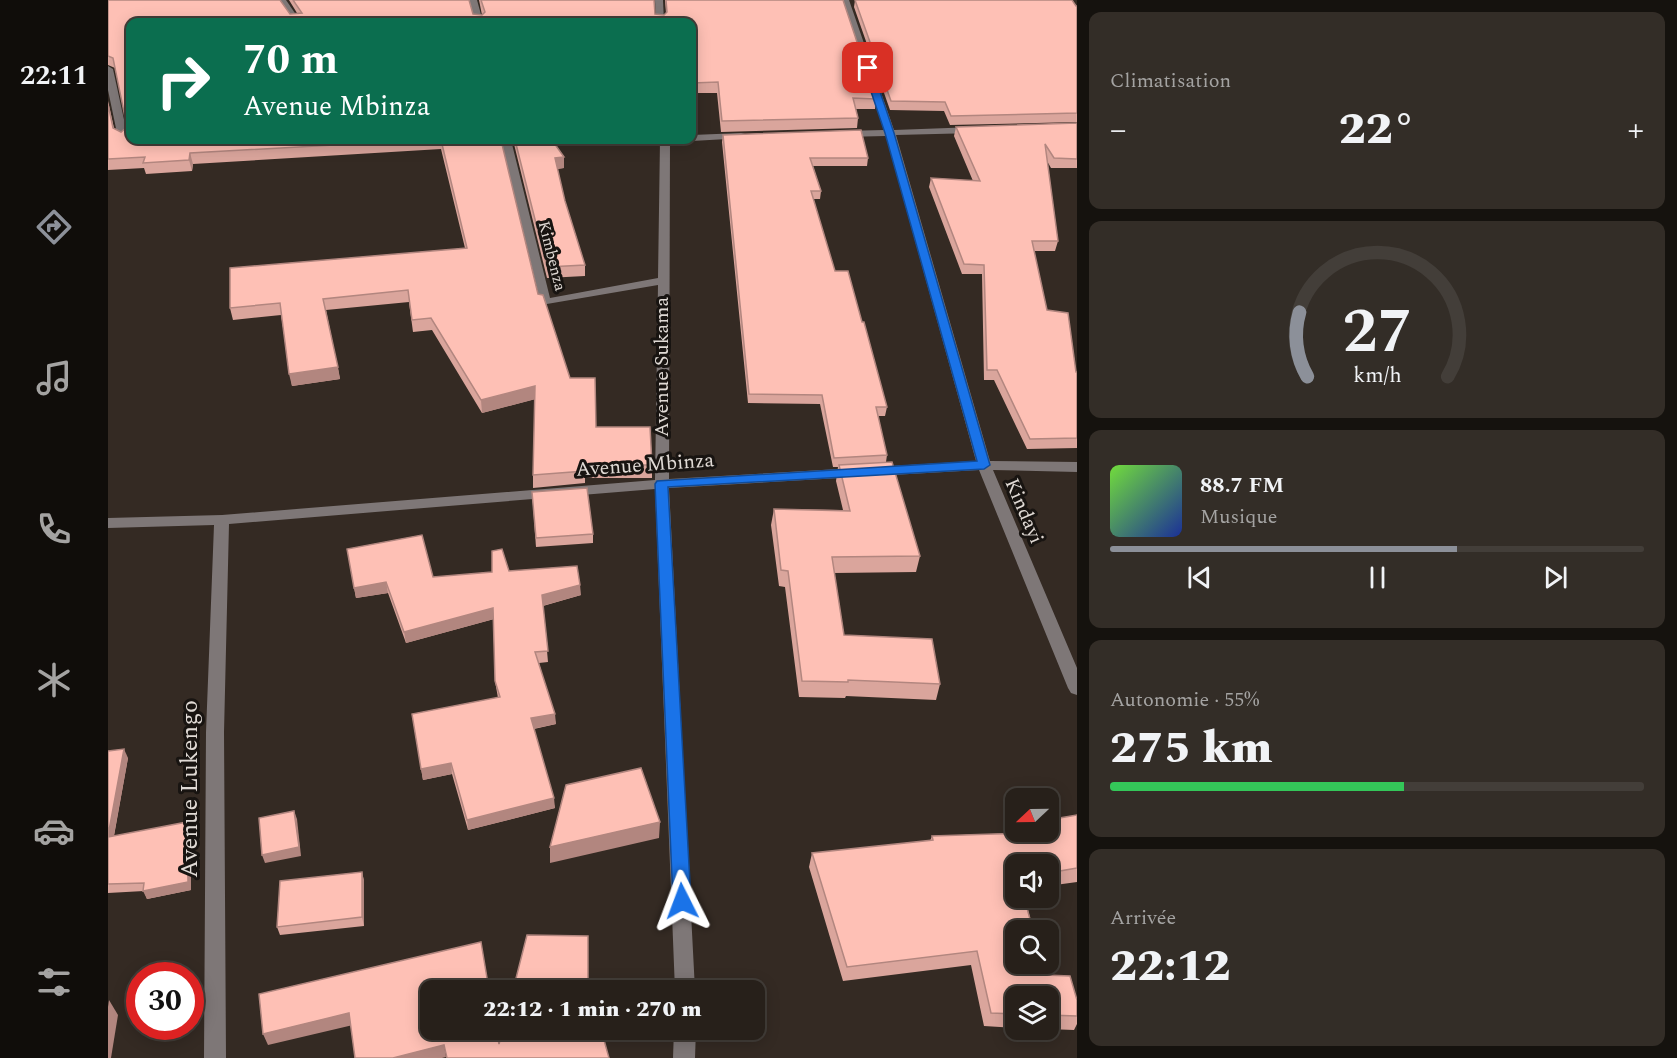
<!DOCTYPE html>
<html lang="fr">
<meta charset="utf-8">
<style>
:root{--surface:#27201a;--page:#332d27;--text:#f1f3f6;--muted:#a4a3a2;--line:#433e39;--accent:#8c9099}
body{margin:0;font-family:Spectral,serif;background:var(--page);color:var(--text);height:100vh;display:flex;flex-direction:column;font-size:22px;white-space:nowrap}
*{box-sizing:border-box;margin:0}
p{font-size:20px;color:var(--muted)}
.icon{flex:none;width:33px;height:33px;fill:none;stroke:currentColor;stroke-width:2;stroke-linecap:round;stroke-linejoin:round}
.map{position:relative;flex:1;overflow:hidden}
.side{display:flex;flex-direction:column;gap:12px;padding:12px;background:#15120e;width:600px}
.side>*{flex:none}
.top-card{position:absolute;left:18px;top:18px;width:570px;height:126px;border-radius:12px;box-shadow:0 3px 15px #0003,0 0 0 2px var(--line);background:#0b6e4f;color:#fff;overflow:hidden}
.needle{width:39px;rotate:248deg}
.fabs{position:absolute;left:897px;top:788px;display:grid;gap:12px}
.fabs a{display:grid;place-items:center;width:54px;height:54px;border-radius:12px;background:var(--surface);box-shadow:0 3px 15px #0003,0 0 0 2px var(--line);font-size:30px}
.speed{position:absolute;left:18px;top:962px;display:flex;gap:12px;font-size:30px;font-weight:700;text-align:center}
.speed>*{display:grid;place-content:center;width:78px;height:78px;border-radius:50%;background:var(--surface);box-shadow:0 3px 15px #0003,0 0 0 2px var(--line);line-height:1}
.speed .limit{border:9px solid #d22;background:#fff;color:#111}
.pin{position:absolute;display:grid;place-items:center;width:51px;height:51px;color:#fff;margin:-26px;border-radius:12px;box-shadow:0 3px 9px #0006}
.me{position:absolute;width:66px;margin:-33px;rotate:357deg;stroke-linejoin:round;filter:drop-shadow(0 0 4px #0008)}
.turn{display:flex;align-items:center;gap:21px;height:126px;padding:0 18px;font-size:27px}
.turn .icon{width:78px;height:78px;stroke-width:2.5}
.turn b{display:block;font-size:42px;line-height:51px}
.big{font-size:45px;font-weight:800;line-height:1.1}
.side .tile{flex:1;display:flex;flex-direction:column;justify-content:center;gap:9px;min-width:0;padding:0 21px;border-radius:12px;background:var(--page)}
.side .dial{align-items:center;gap:0}
.dial svg{height:156px;overflow:visible;fill:none;stroke:var(--line);stroke-width:7;stroke-linecap:round;text-anchor:middle}
.dial text{fill:var(--text);stroke:none}
.song{display:flex;align-items:center;gap:18px}
.cover{width:72px;height:72px;border-radius:9px;background:linear-gradient(135deg,hsl(100 70% 55%),hsl(230 70% 35%))}
.played{height:6px;border-radius:3px;background:linear-gradient(90deg,var(--accent) 65%,var(--line) 65%)}
.keys{display:flex;justify-content:space-around;direction:ltr}
.heat{display:flex;justify-content:space-between;align-items:center;font-size:33px;direction:ltr}
.charge{height:9px;border-radius:4px;background:linear-gradient(90deg,#34c759 55%,var(--line) 0)}
.trip{position:absolute;left:312px;top:980px;width:345px;height:60px;border-radius:12px;background:var(--surface);box-shadow:0 3px 15px #0003,0 0 0 2px var(--line);font-weight:800;line-height:60px;text-align:center}
main{display:flex;flex:1;min-height:0}
.menu{display:flex;flex-direction:column;width:108px;justify-content:space-around;align-items:center;background:#100d0a;color:var(--muted)}
.menu .icon{width:42px;height:42px}
.menu .on{color:var(--accent)}
.menu b{font-size:27px;color:var(--text)}
.map>svg:first-child{display:block}
.lines{fill:none;stroke-linecap:round;stroke-linejoin:round}
.minor{fill:#7e7777;fill-rule:evenodd}
.wall{fill:#daa59c}
.shaded-wall{fill:#b2867f}
.building{fill:#fec0b5;stroke:#b2867f;stroke-width:1.5}
.route{fill:#1a73e8;stroke:#114b97;stroke-width:1.5}
.labels{text-anchor:middle;dominant-baseline:central;stroke-width:6;stroke-linejoin:round;paint-order:stroke}
.far-street-label{font-size:16px;fill:#e0dad5;stroke:#181411}
.street-label{font-size:20px;fill:#e0dad5;stroke:#181411}
.near-street-label{font-size:24px;fill:#e0dad5;stroke:#181411}
</style>
<main>
<nav class="menu">
<b>22:11</b>
<svg class="icon on" aria-label="directions" viewBox="0 0 24 24"><path d="M12 3l9 9-9 9-9-9zM9 14v-3h6M13 9l2 2-2 2"/></svg>
<svg class="icon" aria-label="music" viewBox="0 0 24 24"><path d="M9 18V5l10-2v13"/><circle cx="6" cy="18" r="3"/><circle cx="16" cy="16" r="3"/></svg>
<svg class="icon" aria-label="phone" viewBox="0 0 24 24"><path d="M5 4h4l2 5-3 2q2 4 5 5l2-3 5 2v4C11 20 4 13 5 4z"/></svg>
<svg class="icon" aria-label="climate" viewBox="0 0 24 24"><path d="M12 3v18M4 7l16 10M4 17L20 7"/></svg>
<svg class="icon" aria-label="car" viewBox="0 0 24 24"><path d="M5 17H2v-5l4-1 3-4h7l3 4 3 1v5h-3M9 17h6M6 11h13"/><circle cx="7" cy="17" r="2"/><circle cx="17" cy="17" r="2"/></svg>
<svg class="icon" aria-label="filters" viewBox="0 0 24 24"><path d="M4 7h16M4 17h16"/><circle cx="9" cy="7" r="2"/><circle cx="15" cy="17" r="2"/></svg>
</nav>
<div class="map">
<svg width="969" height="1058" viewBox="0 0 969 1058">
<rect width="100%" height="100%" fill="#342a23"/>
<g class="lines">
<!-- minor -->
<g class="minor">
<path d="M170,0H178L193,22H185Z"/>
<path d="M361,0H369L375,22H367Z"/>
<path d="M547,0H555L556,22H548Z"/>
<path d="M733,0H741L786,130L867,127L872,130L867,133L788,135L882,461L969,462V472L885,470L969,668V695L963,693L960,688L871,470L561,488L587,990H567L547,489L121,524L116,732L118,1058H96L98,732L106,525L0,528V518L114,515L547,480L550,285L433,305L393,140H403L442,298L550,278L552,140H562L561,479L868,461L778,136L735,137L730,134L735,131L776,130Z"/>
<path d="M0,66L5,69L20,138L15,141L10,138L0,90Z"/>
<path d="M633,133L637,134V138L584,141L580,140H584V135Z"/>
<path d="M566,1029H588L587,1058H565Z"/>
</g>
</g>
<!-- wall -->
<g class="wall">
<path d="M0,0L182,14L189,13L181,0H361L365,14L374,15L371,0H546L547,14L556,15L558,13L557,0H735L768,99L767,109H748L750,118L749,128L613,132L609,93H584V22L22,140H393L430,294L462,378L488,427L544,465V478H477V483L425,488V475L427,399L374,413L324,330L305,332L301,302L218,310L232,379L184,386L173,315L125,320L122,308L357,248L333,149L85,164L84,171L38,174L36,168L0,170V101L6,128L13,132L19,127L7,68L0,65Z"/>
<path d="M747,0H964L968,6H969V122L842,125L836,111L782,110L746,7Z"/>
<path d="M969,123V168H943L939,161L950,241L947,251H926L939,310L968,372H969V448L919,449L886,380H876L874,274H854L821,187L823,178L865,181L846,136L848,127Z"/>
<path d="M615,135L760,158L759,166H705L713,191L712,199H705L727,271L779,407L777,416H770L779,455L778,462L812,556L808,572L726,573L736,635L832,684L828,700L738,696L737,698L691,697L677,587L671,586L663,525L666,509L735,510L728,481L730,467H725L712,404L640,403L614,142Z"/>
<path d="M405,140H444L456,157V168L449,169L457,201L477,265V276L439,278Z"/>
<path d="M424,492L485,534V543L428,547Z"/>
<path d="M239,549L325,577L401,571L473,595L435,606L440,662L431,663L448,724L426,729L447,808L360,830L344,774L315,780L304,714L390,698L387,681L386,619L298,643L280,593L248,598Z"/>
<path d="M0,751L20,758L6,836L79,822L83,831V890L39,899L36,891L0,893Z"/>
<path d="M969,815V882L940,886V864H908L937,975L969,1000V1024L966,1030L939,1029H940V996H908V1028L876,1026L863,965L735,981L701,867L704,853L822,841L824,836L912,833L913,831H940Z"/>
<path d="M254,872L256,881V926L172,935L169,927Z"/>
</g>
<!-- shaded-wall -->
<g class="shaded-wall">
<path d="M82,153L85,164L84,171L81,160Z"/>
<path d="M456,157V168L447,169V158Z"/>
<path d="M230,367L232,379L184,386L181,374Z"/>
<path d="M427,386L428,399L374,413L373,400Z"/>
<path d="M278,582L280,593L248,598L246,588Z"/>
<path d="M472,585L473,595L434,606V595Z"/>
<path d="M385,608L386,619L298,643L296,632Z"/>
<path d="M447,714L448,724L424,729L423,718Z"/>
<path d="M16,749L20,758L4,846L0,838V836Z"/>
<path d="M343,763L344,774L315,780L313,769Z"/>
<path d="M446,798L447,808L360,830L359,820Z"/>
<path d="M186,811L189,819L193,856L157,863L154,855Z"/>
<path d="M79,822L83,831V890L39,899L35,891Z"/>
<path d="M552,822L551,838L442,863V847Z"/>
<path d="M254,872L256,881V926L254,917Z"/>
<path d="M1,1000L10,1015L3,1058H0V1007Z"/>
<path d="M241,1013L245,1025L160,1045L155,1034Z"/>
<path d="M336,1045L338,1057L334,1058H285Z"/>
</g>
<!-- building -->
<g class="building">
<path d="M0,0H172L182,14L194,13L185,0H361L365,14L374,15L377,12L373,0H546L547,14L556,15L559,12L558,0H735L768,99L745,98L750,118L614,121L610,82L584,83V22H22V140H315L82,153L81,160L35,163L37,157L0,159V104L5,128L13,132L19,127L5,58L0,56Z"/>
<path d="M747,0H964L968,6H969V113L843,116L837,102L783,101Z"/>
<path d="M969,123V159L946,158L937,144L950,241H924L939,310L960,313L968,372H969V438L922,439L889,370H879L876,265L856,264L823,178L872,181L848,127Z"/>
<path d="M753,130L760,158H702L713,191H703L727,271H740L754,322H756L779,407H768L779,455L726,458L714,395L641,394L615,135Z"/>
<path d="M333,140H393L430,294L435,295L462,378H487L488,427H542L544,465H476L477,471L425,475L427,386L373,400L323,318L304,320L300,290L215,299L230,367L181,374L172,303L122,308V268L359,248Z"/>
<path d="M407,140H444L456,157L447,158L457,201L477,265L439,267Z"/>
<path d="M784,462L812,556L724,557L736,635L824,639L832,684L740,680V682L694,681L680,571L673,570L666,509L742,511L731,465Z"/>
<path d="M479,488L485,534L428,538L424,492Z"/>
<path d="M314,535L325,577L384,572V551L394,549L401,571L469,566L472,585L434,595L440,651L427,652L447,714L423,718L446,798L359,820L343,763L313,769L304,714L392,697L387,681L385,608L296,632L278,582L246,588L239,549Z"/>
<path d="M16,749L0,836V751Z"/>
<path d="M533,768L552,822L442,847L458,785Z"/>
<path d="M186,811L191,847L154,855L151,818Z"/>
<path d="M969,815V868L940,873V864H908V897H916L925,930H908V963H934L937,975L962,976L969,1000V1016L940,1015V996H908V1014L883,1013L869,951L739,967L704,853L825,840L824,836L921,833L920,831H940V820Z"/>
<path d="M79,822L80,882L35,891L36,883L0,884V837Z"/>
<path d="M254,872V917L169,927L172,881Z"/>
<path d="M419,935L480,936V981L483,990H405Z"/>
<path d="M373,942L381,990H322V1029H388L391,1044L395,1029H493L501,1058H339L336,1045L285,1058H247L241,1013L155,1034L151,994Z"/>
</g>
<!-- route -->
<path class="route" d="M760,65L764,68L786,133L882,465L876,469L560,487L583,901L581,907L574,909L568,907L565,901L547,484L549,481L869,461L777,133L755,68Z"/>
<g class="labels">
<!-- far-street labels -->
<g class="far-street-label">
<text transform="translate(444 256) rotate(76)">Kimbenza</text>
</g>
<!-- street labels -->
<g class="street-label">
<text transform="translate(554 367) rotate(-90)">Avenue Sukama</text>
<text transform="translate(537 465) rotate(-4)">Avenue Mbinza</text>
<text transform="translate(916 511) rotate(67)">Kindayi</text>
</g>
<!-- near-street labels -->
<g class="near-street-label">
<text transform="translate(82 789) rotate(-90)">Avenue Lukengo</text>
</g>
</g>
</svg>
<div class="fabs">
<a><svg class="needle" viewBox="-14 -14 28 28"><path d="M0-13l5 13h-10z" fill="#e53935"/><path d="M0 13l5-13h-10z" fill="#a4a3a2"/></svg></a>
<a><svg class="icon" aria-label="sound" viewBox="0 0 24 24"><path d="M4 9h4l5-4v14l-5-4H4zM17 9q2 3 0 6"/></svg></a>
<a><svg class="icon" aria-label="search" viewBox="0 0 24 24"><circle cx="10" cy="10" r="6"/><path d="M15 15l6 6"/></svg></a>
<a><svg class="icon" aria-label="layers" viewBox="0 0 24 24"><path d="M12 4l9 5-9 5-9-5zM3 14l9 5 9-5"/></svg></a>
</div>
<div class="speed"><div class="limit">30</div></div>
<div class="pin" style="left:760px;top:68px;background:#d93025"><svg class="icon" aria-label="arrive" viewBox="0 0 24 24"><path d="M6 21V4h12l-3 4 3 4H6"/></svg></div>
<svg class="me" style="left:574px;top:901px" viewBox="-20 -20 40 40"><path d="M0-17L14 15 0 8-14 15z" fill="#1a73e8" stroke="#fff" stroke-width="4"/></svg>
<div class="trip">22:12 · 1 min · 270 m</div>
<div class="top-card">
<div class="turn"><svg class="icon" aria-label="right" viewBox="0 0 24 24"><path d="M7 20v-9h11M14 6l5 5-5 5"/></svg><div><b>70 m</b>Avenue Mbinza</div></div>
</div>
</div>
<section class="side">
<div class="tile"><p>Climatisation</p>
<div class="heat"><a>−</a><b class="big">22°</b><a>+</a></div>
</div>
<div class="tile dial"><svg viewBox="0 0 100 80">
<path d="M14 69A42 42 0 1 1 86 69"/>
<path d="M14 69A42 42 0 0 1 10 36" stroke="#8c9099"/>
<text x="50" y="56" font-size="32" font-weight="700">27</text>
<text x="50" y="72" font-size="11">km/h</text>
</svg></div>
<div class="tile">
<div class="song"><i class="cover"></i><div><b>88.7 FM</b><p>Musique</p></div></div>
<div class="played"></div>
<div class="keys"><svg class="icon" aria-label="previous" viewBox="0 0 24 24"><path d="M18 5L8 12l10 7zM5 5v14"/></svg><svg class="icon" aria-label="pause" viewBox="0 0 24 24"><path d="M8 5v14M16 5v14"/></svg><svg class="icon" aria-label="next" viewBox="0 0 24 24"><path d="M6 5l10 7-10 7zM19 5v14"/></svg></div>
</div>
<div class="tile"><p>Autonomie · 55%</p><b class="big">275 km</b><div class="charge"></div></div>
<div class="tile"><p>Arrivée</p><b class="big">22:12</b></div>
</section>
</main>
